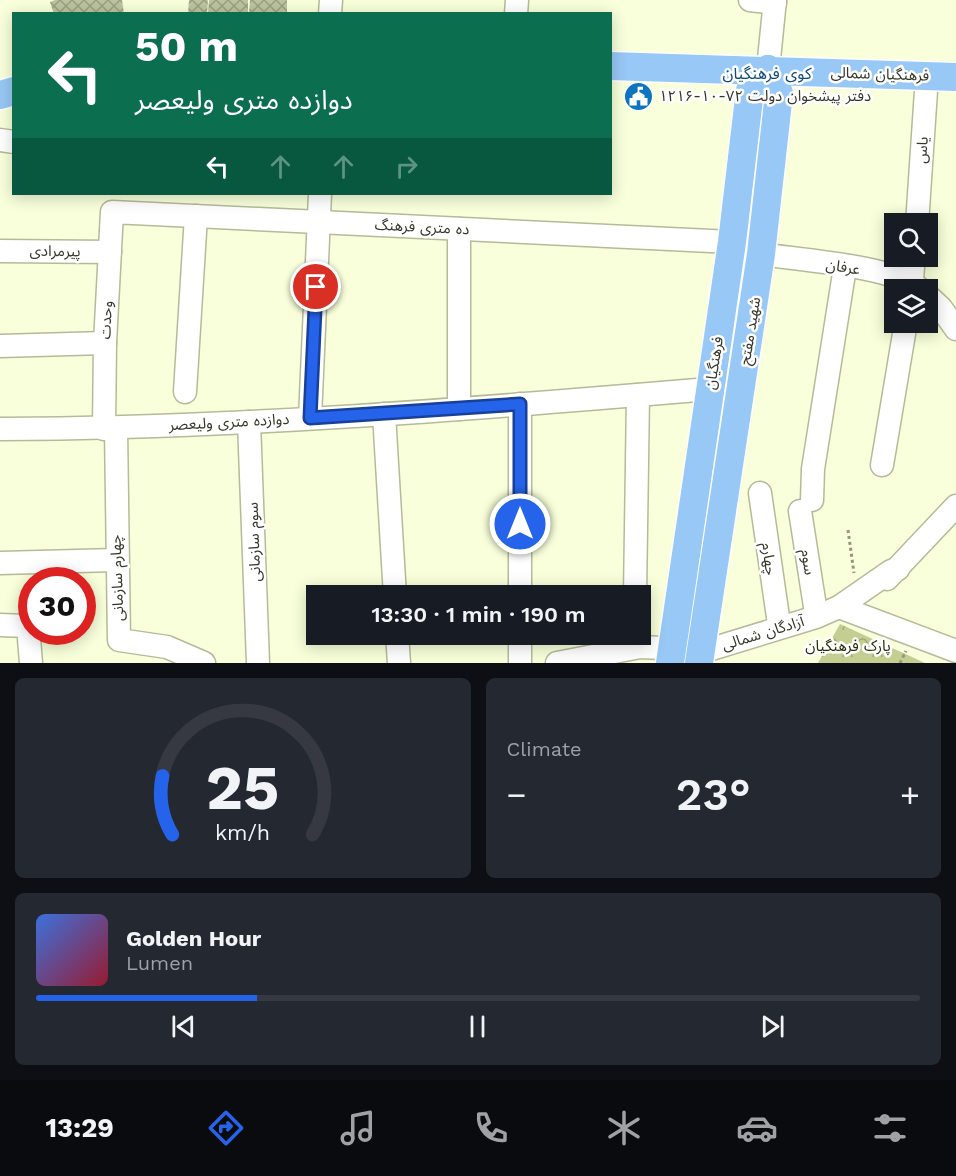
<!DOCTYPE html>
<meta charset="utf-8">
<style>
:root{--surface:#171b24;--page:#242831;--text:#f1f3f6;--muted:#9ea1a6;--line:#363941;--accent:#2563eb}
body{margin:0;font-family:"Work Sans","Noto Sans Arabic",sans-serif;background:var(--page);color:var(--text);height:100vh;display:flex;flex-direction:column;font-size:22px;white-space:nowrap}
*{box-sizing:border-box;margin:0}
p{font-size:20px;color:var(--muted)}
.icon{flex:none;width:33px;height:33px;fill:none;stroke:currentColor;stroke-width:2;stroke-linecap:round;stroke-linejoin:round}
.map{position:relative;height:663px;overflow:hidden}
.panel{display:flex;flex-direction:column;gap:15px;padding:15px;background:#0d0f14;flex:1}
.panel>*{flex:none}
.banner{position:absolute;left:12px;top:12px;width:600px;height:183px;border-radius:0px;box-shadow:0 3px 15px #0003;background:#0b6e4f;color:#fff;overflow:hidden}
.tools{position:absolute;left:884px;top:213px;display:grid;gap:12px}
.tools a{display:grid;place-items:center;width:54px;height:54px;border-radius:0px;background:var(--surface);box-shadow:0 3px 15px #0003;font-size:30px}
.speed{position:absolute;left:18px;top:567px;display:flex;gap:12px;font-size:30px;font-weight:700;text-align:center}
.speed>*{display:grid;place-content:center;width:78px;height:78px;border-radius:50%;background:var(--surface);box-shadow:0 3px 15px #0003;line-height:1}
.speed .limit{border:9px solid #d22;background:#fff;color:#111}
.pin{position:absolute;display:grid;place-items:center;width:51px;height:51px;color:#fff;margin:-26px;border:3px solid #fff;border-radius:50%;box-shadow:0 2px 6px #0007}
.me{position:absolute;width:66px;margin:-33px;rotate:0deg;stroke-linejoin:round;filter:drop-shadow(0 0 4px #0008)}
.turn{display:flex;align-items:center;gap:21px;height:126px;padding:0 24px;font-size:27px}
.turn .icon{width:78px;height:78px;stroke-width:2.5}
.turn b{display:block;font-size:42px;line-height:51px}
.lanes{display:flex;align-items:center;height:57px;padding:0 24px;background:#0003;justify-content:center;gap:30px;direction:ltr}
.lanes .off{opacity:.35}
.big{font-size:45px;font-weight:600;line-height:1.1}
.panel .widget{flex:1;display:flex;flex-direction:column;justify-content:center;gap:9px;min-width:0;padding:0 21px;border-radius:9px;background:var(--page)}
.panel .dial{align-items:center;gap:0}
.dial svg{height:156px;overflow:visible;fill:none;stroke:var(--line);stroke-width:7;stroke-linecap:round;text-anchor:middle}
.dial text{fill:var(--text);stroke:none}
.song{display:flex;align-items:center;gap:18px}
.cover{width:72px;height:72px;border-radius:9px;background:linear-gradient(135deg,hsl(220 70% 55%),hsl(350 70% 35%))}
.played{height:6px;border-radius:3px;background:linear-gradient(90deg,var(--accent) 25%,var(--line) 25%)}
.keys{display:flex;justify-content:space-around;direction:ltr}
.heat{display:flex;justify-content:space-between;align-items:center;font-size:33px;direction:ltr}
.panel .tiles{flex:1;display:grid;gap:15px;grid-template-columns:1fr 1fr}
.widget:last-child{grid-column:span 2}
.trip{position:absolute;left:306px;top:585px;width:345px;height:60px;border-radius:0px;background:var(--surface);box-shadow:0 3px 15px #0003;font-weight:600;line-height:60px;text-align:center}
.menu{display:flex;height:96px;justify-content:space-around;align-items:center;background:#090b0e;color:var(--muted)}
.menu .icon{width:42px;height:42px}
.menu .on{color:var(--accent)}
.menu b{font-size:27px;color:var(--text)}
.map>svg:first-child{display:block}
.park{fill:url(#park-crowns)}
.building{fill:url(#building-cross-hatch)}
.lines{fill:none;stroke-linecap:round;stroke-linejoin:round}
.minor-casing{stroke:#b5bb98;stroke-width:25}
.major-casing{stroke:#fff;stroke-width:31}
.path{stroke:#91967d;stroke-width:3;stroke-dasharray:3 3;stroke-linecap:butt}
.minor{stroke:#fff;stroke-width:22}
.major{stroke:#98c8f5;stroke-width:28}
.route-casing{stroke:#184099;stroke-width:15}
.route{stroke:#2563eb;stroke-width:10}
.labels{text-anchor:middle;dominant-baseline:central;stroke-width:5;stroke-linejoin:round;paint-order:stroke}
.street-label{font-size:15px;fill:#343628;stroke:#fff}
.poi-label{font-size:15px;fill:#343628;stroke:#fff;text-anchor:start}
.park-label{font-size:15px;fill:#282c08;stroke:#fff}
.neighbourhood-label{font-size:16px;fill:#0d497a;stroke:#fff}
</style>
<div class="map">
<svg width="956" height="663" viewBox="0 0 956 663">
<defs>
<pattern id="park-crowns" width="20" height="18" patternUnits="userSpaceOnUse" patternTransform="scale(1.5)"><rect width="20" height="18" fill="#c4ce91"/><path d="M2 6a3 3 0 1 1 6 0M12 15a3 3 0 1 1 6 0" fill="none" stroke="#a0a876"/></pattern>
<pattern id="building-cross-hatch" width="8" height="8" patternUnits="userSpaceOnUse" patternTransform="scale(1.5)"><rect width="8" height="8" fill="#bdc3a0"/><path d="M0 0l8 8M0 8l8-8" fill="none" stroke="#9a9f82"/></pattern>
</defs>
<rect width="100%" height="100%" fill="#f8ffda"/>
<!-- park -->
<path class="park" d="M840,624L925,663H818Z"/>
<!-- building -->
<g class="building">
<path d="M55,0H122L124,14H54L50,2Z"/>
<path d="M189,0H208L207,14H188Z"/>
<path d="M209,0H248V14H208Z"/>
<path d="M250,0H287V14H249Z"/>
</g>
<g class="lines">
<defs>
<g id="minor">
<path d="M750,0L775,3"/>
<path d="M330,14L331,0"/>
<path d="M516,14L517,0"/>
<path d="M768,69L775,0"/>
<path d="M0,140L14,142"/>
<path d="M917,224L927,76"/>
<path d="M459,229V409"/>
<path d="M0,251L110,252"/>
<path d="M761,254C799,260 895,266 921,290"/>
<path d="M911,290L914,256"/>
<path d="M927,295L941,308L956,329"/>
<path d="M0,346L105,343"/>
<path d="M185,392L196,216"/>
<path d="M520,404V596"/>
<path d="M384,414L395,596"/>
<path d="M310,418L320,194"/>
<path d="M249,422L258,663"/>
<path d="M116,428L119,640L167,647L204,663"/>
<path d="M0,429C237,428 473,409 709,389"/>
<path d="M104,429L105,343L112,212L732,242"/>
<path d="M882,465L906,322"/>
<path d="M760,493L779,624"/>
<path d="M812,500L813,469L845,267"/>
<path d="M800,511L816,613"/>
<path d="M0,563L116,560"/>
<path d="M887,579L956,506"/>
<path d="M635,596L638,395"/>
<path d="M839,607L956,651"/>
<path d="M0,625L28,626L31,663"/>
<path d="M397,634L399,663"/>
<path d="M520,634V663"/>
<path d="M557,663L640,647L708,650L816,617L839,607L891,571L898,569"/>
</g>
<g id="major">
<path d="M610,66L956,77"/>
<path d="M0,95L14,91"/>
<path d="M670,663L732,242L750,90L768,69"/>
<path d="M699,663L761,254L779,93L768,69"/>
</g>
</defs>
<!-- minor casing -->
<use href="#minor" class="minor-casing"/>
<!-- major casing -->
<use href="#major" class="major-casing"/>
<!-- path -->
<g class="path">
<path d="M848,530L854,573"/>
<path d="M900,663L906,651"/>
</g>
<!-- minor -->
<use href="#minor" class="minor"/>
<!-- major -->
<use href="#major" class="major"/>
</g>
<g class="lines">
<defs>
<path id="route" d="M316,287L310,418L520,404V524"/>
</defs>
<!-- route casing -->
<use href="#route" class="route-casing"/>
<!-- route -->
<use href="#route" class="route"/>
</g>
<!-- icons -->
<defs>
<symbol id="civic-disc" viewBox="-11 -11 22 22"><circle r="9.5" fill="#0f74bf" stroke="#fff"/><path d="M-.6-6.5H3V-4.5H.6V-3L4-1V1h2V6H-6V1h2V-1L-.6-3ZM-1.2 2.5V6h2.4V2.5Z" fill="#fff"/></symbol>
</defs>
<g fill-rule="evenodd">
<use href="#civic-disc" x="622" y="80" width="33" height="33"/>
</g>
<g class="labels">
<!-- street labels -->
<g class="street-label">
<text transform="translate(880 74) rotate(2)">فرهنگیان شمالی</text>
<text transform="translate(922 150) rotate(-86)">یاس</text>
<text transform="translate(422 227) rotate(3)">ده متری فرهنگ</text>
<text transform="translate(55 251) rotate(1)">پیرمرادی</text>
<text transform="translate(843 267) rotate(9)">عرفان</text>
<text transform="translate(106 320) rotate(-87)">وحدت</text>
<text transform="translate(750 331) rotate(-81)">شهید مفتح</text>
<text transform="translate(714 363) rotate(-81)">فرهنگیان</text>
<text transform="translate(229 422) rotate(-3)">دوازده متری ولیعصر</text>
<text transform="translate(254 542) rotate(-92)">سوم سازمانی</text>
<text transform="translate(769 559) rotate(82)">چهارم</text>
<text transform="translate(808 562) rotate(81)">سوم</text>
<text transform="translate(117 578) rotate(-92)">چهارم سازمانی</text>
<text transform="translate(763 633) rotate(-17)">آزادگان شمالی</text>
</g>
<!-- poi labels -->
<g class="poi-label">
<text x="659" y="96">دفتر پیشخوان دولت ۷۲-۱۰-۱۲۱۶</text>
</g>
<!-- park labels -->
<g class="park-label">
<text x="848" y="646">پارک فرهنگیان</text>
</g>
<!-- neighbourhood labels -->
<g class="neighbourhood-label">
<text x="767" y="73">کوی فرهنگیان</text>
</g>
</g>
</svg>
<div class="tools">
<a><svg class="icon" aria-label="search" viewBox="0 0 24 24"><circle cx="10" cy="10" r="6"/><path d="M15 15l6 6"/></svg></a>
<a><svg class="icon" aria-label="layers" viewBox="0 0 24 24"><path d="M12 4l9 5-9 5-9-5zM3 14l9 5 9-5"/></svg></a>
</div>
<div class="speed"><div class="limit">30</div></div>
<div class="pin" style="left:316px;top:287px;background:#d93025"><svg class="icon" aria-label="arrive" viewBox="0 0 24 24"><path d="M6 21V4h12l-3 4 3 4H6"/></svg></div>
<svg class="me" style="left:520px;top:524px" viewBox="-20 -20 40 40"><circle r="17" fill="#2563eb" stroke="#fff" stroke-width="3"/><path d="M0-11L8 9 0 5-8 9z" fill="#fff"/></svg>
<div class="trip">13:30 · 1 min · 190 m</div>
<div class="banner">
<div class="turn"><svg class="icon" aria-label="left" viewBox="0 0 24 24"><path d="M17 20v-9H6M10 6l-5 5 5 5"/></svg><div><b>50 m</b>دوازده متری ولیعصر</div></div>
<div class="lanes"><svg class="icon" aria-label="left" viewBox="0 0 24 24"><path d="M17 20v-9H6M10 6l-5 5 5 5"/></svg><svg class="icon off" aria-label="ahead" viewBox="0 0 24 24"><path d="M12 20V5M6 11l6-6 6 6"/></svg><svg class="icon off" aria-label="ahead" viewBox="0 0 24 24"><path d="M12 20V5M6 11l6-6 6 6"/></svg><svg class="icon off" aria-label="right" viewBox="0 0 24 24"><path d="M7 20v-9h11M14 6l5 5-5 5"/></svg></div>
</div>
</div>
<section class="panel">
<div class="tiles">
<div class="widget dial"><svg viewBox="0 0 100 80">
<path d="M14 69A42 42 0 1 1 86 69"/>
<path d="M14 69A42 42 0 0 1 9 39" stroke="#2563eb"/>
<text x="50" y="56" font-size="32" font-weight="700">25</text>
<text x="50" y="72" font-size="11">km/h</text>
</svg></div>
<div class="widget"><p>Climate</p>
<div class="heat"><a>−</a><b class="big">23°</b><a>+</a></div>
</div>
<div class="widget">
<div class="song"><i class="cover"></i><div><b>Golden Hour</b><p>Lumen</p></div></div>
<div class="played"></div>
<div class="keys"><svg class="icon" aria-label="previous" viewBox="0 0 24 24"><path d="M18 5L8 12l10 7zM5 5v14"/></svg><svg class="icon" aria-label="pause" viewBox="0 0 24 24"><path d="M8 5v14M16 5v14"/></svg><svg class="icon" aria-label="next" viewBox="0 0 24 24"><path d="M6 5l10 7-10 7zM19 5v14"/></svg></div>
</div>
</div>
</section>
<nav class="menu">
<b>13:29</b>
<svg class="icon on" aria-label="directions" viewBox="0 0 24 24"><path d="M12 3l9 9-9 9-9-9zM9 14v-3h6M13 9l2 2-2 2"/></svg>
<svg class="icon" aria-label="music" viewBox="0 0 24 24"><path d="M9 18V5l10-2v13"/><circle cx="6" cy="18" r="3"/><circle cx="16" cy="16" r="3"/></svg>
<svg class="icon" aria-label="phone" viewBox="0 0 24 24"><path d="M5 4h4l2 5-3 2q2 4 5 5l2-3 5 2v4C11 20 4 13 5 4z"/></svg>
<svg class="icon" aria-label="climate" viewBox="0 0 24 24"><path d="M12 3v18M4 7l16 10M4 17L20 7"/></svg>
<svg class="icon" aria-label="car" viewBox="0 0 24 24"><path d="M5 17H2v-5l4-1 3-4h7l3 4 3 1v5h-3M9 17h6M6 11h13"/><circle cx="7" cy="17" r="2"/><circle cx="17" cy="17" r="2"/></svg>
<svg class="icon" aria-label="filters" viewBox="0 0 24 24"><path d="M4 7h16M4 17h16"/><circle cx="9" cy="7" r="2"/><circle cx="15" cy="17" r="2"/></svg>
</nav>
